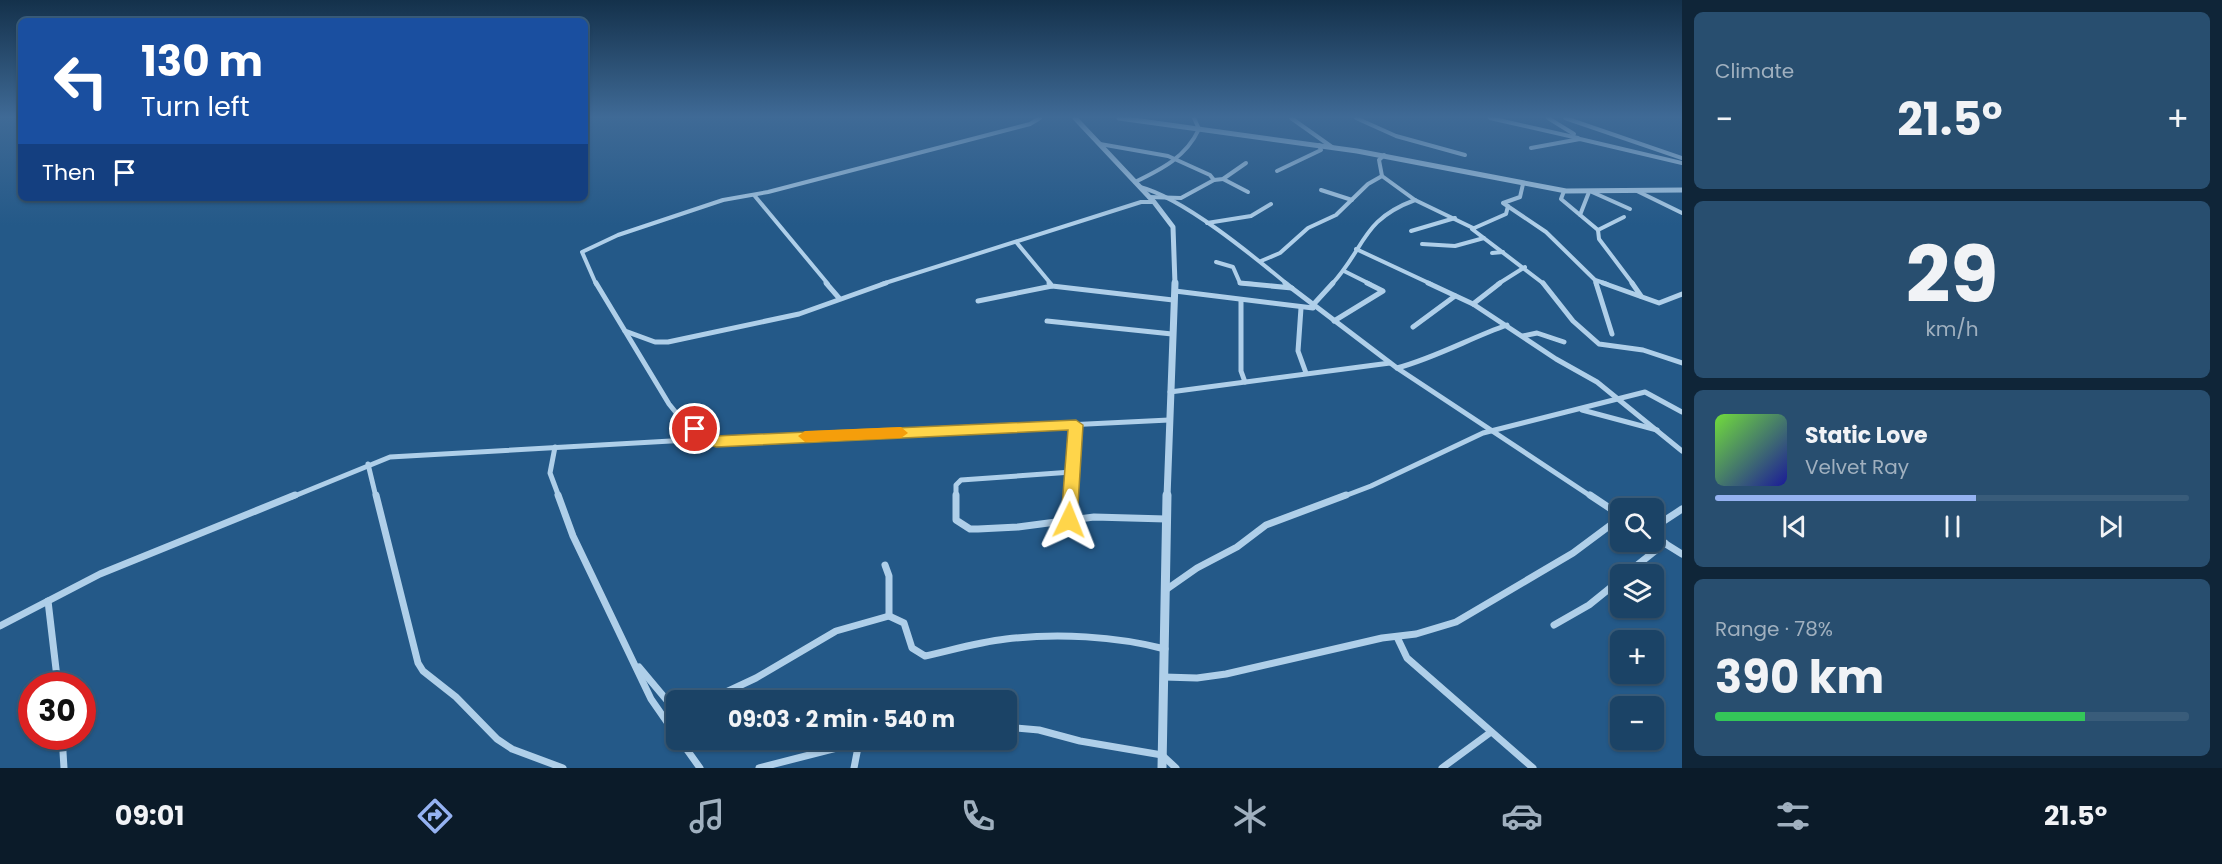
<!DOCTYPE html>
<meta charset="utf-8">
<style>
:root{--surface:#1b4366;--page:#284e6f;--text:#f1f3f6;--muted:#a0b0bf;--line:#395c7a;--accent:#95b2f1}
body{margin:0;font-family:Poppins,sans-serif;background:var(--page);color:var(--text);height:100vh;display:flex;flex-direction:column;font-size:22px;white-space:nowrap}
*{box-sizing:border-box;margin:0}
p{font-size:20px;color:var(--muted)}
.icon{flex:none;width:33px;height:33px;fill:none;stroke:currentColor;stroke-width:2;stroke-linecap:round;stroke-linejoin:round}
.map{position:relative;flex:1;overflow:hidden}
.sheet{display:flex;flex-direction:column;gap:12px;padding:12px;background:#0f2538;width:540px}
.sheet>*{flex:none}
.top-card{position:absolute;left:18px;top:18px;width:570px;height:183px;border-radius:9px;box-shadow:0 2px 4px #0004,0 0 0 2px var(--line);background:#1a4fa0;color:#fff;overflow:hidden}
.controls{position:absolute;left:1610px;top:498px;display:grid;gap:12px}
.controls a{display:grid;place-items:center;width:54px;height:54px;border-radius:9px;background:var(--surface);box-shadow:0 2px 4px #0004,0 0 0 2px var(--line);font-size:30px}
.speed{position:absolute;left:18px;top:672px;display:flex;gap:12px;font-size:30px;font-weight:700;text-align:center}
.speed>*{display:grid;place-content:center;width:78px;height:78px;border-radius:50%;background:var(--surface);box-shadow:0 2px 4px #0004,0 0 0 2px var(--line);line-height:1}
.speed .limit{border:9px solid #d22;background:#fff;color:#111}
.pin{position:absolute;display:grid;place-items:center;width:51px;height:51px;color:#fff;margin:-26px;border:3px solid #fff;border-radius:50%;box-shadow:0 2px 6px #0007}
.me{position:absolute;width:66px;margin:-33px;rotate:2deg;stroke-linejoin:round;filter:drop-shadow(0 0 4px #0008)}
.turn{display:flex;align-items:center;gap:21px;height:126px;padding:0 24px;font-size:27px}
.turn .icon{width:78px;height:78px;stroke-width:2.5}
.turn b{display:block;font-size:42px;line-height:51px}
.then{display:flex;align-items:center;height:57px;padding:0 24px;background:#0003;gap:12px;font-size:22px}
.big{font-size:45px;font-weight:700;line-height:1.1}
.sheet .widget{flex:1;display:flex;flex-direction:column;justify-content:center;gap:9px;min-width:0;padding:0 21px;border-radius:9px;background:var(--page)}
.sheet .dial{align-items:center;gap:0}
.dial b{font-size:78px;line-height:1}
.song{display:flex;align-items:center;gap:18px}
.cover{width:72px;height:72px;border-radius:9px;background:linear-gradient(135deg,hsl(100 70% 55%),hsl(240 70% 35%))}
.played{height:6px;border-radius:3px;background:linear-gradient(90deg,var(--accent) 55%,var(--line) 55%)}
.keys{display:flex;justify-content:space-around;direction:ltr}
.heat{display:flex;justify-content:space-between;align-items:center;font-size:33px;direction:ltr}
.charge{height:9px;border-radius:4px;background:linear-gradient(90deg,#34c759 78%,var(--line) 0)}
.trip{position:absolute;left:666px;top:690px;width:351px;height:60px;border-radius:9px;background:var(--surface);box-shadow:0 2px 4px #0004,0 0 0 2px var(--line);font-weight:700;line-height:60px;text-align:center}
.tabs{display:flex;height:96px;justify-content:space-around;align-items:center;background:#0b1b29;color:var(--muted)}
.tabs .icon{width:42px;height:42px}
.tabs .current{color:var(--accent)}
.tabs b{font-size:27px;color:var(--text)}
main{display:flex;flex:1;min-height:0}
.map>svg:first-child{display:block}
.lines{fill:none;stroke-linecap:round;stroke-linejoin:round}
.minor-far2{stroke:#afcfe9;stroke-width:4}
.minor-far1{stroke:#afcfe9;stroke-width:5}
.minor{stroke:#afcfe9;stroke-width:7}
.tertiary-far2{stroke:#afcfe9;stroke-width:5}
.tertiary-far1{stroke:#afcfe9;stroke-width:7}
.tertiary{stroke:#afcfe9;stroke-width:9}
.route{fill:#ffd54a;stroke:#a68a30;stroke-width:1.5}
.slow{fill:#f59e0b}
</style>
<main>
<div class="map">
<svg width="1682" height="768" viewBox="0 0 1682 768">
<rect width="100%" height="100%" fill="#245988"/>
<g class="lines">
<!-- minor-far2 -->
<g class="minor-far2">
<path d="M1291,118L1332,147"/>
<path d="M1356,118L1396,136L1465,155"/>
<path d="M1490,118L1578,138"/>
<path d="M1548,118L1574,134"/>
<path d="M1565,118L1682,158"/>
<path d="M1100,144L1168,156L1210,175L1214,180"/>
<path d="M1531,148L1580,139L1682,163"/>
<path d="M1277,171L1321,150L1319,145"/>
<path d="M1382,176L1415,200L1473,228"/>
<path d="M1223,179L1248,192"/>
<path d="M1135,182C1162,169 1186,157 1199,129L1194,118"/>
<path d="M1523,184L1520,197L1503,203L1546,232L1595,280L1607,284"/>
<path d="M1140,187C1183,198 1252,255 1287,284"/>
<path d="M1321,190L1352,200"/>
<path d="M1564,191L1561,199L1598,230L1599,239L1633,284"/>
<path d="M1637,191L1682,213"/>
<path d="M1592,192L1630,209"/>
<path d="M754,195L828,284"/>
<path d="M1149,197L1181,198L1214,180L1223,179L1246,163"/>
<path d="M1508,206L1506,214L1472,229L1544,284"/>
<path d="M1580,215L1589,192"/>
<path d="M1207,223L1251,216L1271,204"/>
<path d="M1598,230L1624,217"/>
<path d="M1411,231L1455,218"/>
<path d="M1017,243L1051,284"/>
<path d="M1422,244L1455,246L1484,238"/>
<path d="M1356,249L1431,284"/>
<path d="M1492,253L1503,252"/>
<path d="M1261,261L1280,253L1308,228L1336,215L1368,184L1382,176L1379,160L1384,155"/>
<path d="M1216,262L1233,267L1240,283L1254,284"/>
<path d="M1344,271L1370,284"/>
<path d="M1595,280L1596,284"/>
<path d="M596,284L582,252L618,235L723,200L768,192L1030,124L1040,118"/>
<path d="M882,284L1141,202H1154"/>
<path d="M1332,284C1366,247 1361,220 1415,200"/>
<path d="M1498,284L1525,267"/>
</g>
<!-- minor-far1 -->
<g class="minor-far1">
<path d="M596,283L669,404L682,420L705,438"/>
<path d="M826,283L839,298"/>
<path d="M1049,283L1052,286L1173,300"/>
<path d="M1240,283L1292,288"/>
<path d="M1285,283L1397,368L1592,497"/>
<path d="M1428,283L1473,304L1556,359L1597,382L1682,451"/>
<path d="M1543,283L1573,321L1599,344L1643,350L1682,363"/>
<path d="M1596,283L1612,334"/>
<path d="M1603,283L1659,303L1682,294"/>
<path d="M1632,283L1641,296"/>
<path d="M1175,291L1313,308"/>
<path d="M978,301L1052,286"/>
<path d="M1241,301V371L1245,382"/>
<path d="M1473,304L1500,283"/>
<path d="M1312,306L1333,283"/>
<path d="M1301,308L1298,351L1306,373"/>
<path d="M1047,321L1172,334"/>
<path d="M1334,321L1383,291L1367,283"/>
<path d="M1413,327L1455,296"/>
<path d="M625,331L655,342H668L799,314L886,283"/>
<path d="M1523,336L1537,333L1564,342"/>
<path d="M1397,368C1435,358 1470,338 1507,325"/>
<path d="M1170,392L1390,363"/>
<path d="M1582,410L1657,430"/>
<path d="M555,447L550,473L559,497"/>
<path d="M368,464L376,497"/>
<path d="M292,497L390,457L706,439L716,442L1169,420"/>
<path d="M956,497V485L961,480L1072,472"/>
<path d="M1071,497L1076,425"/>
<path d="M1342,497L1371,486L1483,433L1645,392L1682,412"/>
</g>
<!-- minor -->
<g class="minor">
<path d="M376,495L418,663L423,671L456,697L497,739L512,749L563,768"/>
<path d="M558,495L573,536L651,699L676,735"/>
<path d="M956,495V520L970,529H978L1018,527L1094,517L1166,519"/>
<path d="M1590,495L1620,515"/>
<path d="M1069,520L1071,495"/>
<path d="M1653,528L1682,509"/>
<path d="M1653,536L1682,554"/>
<path d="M885,565L889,576V616"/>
<path d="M1626,574L1665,543"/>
<path d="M1167,589L1197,568L1237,547L1266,525L1346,495"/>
<path d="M48,601L58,686"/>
<path d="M1554,625L1589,605L1620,580"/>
<path d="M0,626L100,574L295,495"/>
<path d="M1397,637L1407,658L1533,768"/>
<path d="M639,667L670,704L676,705"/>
<path d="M1164,677L1197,678L1226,674L1382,638L1416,634L1456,622L1573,553L1620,518"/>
<path d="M709,700L756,678L836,631L889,616L904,623L912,648L925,656C952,650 979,642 1006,639C1057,633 1115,636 1165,649"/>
<path d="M1006,727L1039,730L1080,741L1162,755L1176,768"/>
<path d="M62,736L64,768"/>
<path d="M680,740L700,768"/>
<path d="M759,768L868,740"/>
<path d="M854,768L859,742"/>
<path d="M1442,768L1491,732"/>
</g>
<!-- tertiary-far2 -->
<g class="tertiary-far2">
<path d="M1075,118L1154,202L1173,227L1175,284"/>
<path d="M1119,118L1357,151L1566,191L1682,190"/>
</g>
<!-- tertiary-far1 -->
<path class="tertiary-far1" d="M1167,497L1175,283"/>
<!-- tertiary -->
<path class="tertiary" d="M1162,768L1167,495"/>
</g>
<!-- sky -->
<linearGradient id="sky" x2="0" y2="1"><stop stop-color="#14314b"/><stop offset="0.52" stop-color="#3f6a96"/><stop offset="1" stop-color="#3f6a96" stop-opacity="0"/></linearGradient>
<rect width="1682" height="225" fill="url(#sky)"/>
<!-- route -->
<path class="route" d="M1076,420L1083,425L1077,520L1069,526L1061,520L1068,430L716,447L701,442L688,429L695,424L716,436Z"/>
<!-- slow -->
<path class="slow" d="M901,427L908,433L901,438L805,442L798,436L805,431Z"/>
</svg>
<div class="controls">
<a><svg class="icon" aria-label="search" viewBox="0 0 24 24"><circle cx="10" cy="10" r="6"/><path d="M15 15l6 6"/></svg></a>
<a><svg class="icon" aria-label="layers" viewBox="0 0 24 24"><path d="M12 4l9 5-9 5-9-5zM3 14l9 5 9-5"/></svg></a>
<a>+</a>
<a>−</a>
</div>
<div class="speed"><div class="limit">30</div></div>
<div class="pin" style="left:695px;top:429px;background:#d93025"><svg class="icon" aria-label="arrive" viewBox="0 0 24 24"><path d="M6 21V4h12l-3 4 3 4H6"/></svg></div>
<svg class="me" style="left:1069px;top:520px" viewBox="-20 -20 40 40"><path d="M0-17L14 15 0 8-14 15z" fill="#ffd54a" stroke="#fff" stroke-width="4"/></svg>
<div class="trip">09:03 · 2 min · 540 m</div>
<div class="top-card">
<div class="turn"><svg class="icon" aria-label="left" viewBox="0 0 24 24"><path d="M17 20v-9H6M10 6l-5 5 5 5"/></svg><div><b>130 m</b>Turn left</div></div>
<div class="then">Then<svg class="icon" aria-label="arrive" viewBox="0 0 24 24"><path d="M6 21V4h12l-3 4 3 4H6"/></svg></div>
</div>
</div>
<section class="sheet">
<div class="widget"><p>Climate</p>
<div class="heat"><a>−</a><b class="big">21.5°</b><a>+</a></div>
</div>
<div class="widget dial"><b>29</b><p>km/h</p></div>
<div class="widget">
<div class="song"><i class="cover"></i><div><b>Static Love</b><p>Velvet Ray</p></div></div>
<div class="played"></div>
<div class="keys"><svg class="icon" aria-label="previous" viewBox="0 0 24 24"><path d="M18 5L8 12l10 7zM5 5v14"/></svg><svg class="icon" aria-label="pause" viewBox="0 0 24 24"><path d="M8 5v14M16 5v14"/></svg><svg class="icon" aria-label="next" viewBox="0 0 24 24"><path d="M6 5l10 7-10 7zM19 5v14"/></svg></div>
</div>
<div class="widget"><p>Range · 78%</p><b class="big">390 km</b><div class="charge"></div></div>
</section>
</main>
<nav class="tabs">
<b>09:01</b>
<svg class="icon current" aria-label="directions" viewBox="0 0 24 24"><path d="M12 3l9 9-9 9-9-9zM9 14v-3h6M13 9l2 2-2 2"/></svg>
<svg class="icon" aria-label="music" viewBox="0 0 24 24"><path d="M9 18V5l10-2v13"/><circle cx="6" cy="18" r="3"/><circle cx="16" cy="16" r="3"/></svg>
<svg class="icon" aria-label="phone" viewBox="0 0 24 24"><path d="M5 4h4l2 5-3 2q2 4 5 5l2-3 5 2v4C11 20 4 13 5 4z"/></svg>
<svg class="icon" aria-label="climate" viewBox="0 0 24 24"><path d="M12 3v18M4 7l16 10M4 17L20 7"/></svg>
<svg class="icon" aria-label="car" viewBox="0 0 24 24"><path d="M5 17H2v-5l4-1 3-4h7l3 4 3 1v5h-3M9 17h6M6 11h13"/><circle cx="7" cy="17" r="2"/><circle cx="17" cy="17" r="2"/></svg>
<svg class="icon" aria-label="filters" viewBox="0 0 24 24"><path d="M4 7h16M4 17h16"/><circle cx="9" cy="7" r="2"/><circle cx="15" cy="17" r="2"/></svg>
<b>21.5°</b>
</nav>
